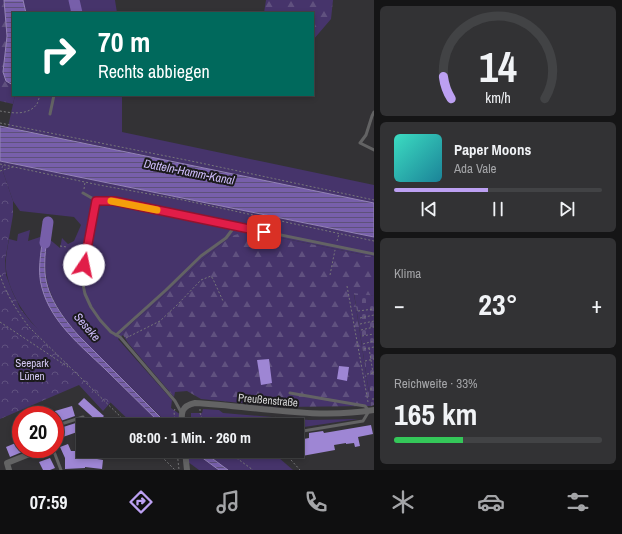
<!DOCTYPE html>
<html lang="de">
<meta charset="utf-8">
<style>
:root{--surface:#262628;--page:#323234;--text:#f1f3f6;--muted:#a4a5a8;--line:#424345;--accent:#bca0f2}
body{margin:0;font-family:"Archivo Narrow",sans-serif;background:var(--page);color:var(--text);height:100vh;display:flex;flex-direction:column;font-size:15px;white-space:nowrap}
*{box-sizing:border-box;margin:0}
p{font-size:13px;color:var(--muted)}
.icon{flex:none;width:22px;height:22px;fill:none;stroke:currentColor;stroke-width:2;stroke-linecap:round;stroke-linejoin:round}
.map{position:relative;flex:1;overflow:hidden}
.details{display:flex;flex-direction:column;gap:6px;padding:6px;background:#151516;width:248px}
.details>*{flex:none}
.hud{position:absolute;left:12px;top:12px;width:302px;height:84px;border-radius:0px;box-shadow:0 2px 6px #0003,0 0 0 1px var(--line);background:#00695c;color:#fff;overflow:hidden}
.speed{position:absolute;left:12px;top:406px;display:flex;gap:8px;font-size:20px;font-weight:700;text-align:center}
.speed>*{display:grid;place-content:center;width:52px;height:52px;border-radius:50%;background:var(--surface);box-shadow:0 2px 6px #0003,0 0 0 1px var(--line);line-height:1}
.speed .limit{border:6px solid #d22;background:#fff;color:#111}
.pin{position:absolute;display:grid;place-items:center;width:34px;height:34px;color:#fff;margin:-17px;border-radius:8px;box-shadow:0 2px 6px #0006}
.me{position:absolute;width:44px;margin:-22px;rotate:11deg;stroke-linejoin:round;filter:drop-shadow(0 0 3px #0008)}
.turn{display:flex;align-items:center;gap:14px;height:84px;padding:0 20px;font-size:18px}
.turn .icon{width:52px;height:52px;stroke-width:2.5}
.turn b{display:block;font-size:28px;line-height:34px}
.big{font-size:30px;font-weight:700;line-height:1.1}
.details .card{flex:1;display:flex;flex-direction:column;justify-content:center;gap:6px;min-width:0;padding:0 14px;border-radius:6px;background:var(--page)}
.details .dial{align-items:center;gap:0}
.dial svg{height:104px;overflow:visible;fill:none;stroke:var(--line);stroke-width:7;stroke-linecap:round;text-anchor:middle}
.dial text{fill:var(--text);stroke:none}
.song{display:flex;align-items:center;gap:12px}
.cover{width:48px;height:48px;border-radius:6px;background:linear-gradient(135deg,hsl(170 70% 55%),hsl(190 70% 35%))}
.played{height:4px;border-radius:2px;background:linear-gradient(90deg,var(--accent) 45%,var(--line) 45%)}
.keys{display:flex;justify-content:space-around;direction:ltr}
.heat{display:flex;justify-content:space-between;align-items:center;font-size:22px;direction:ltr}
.charge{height:6px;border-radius:3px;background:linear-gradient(90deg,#34c759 33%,var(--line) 0)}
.trip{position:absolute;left:76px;top:418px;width:228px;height:40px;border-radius:0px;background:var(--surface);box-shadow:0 2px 6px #0003,0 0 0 1px var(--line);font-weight:700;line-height:40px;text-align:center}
.tab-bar{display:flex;height:64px;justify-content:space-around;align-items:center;background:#0f0f10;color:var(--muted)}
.tab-bar .icon{width:28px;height:28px}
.tab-bar .current{color:var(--accent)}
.tab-bar b{font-size:18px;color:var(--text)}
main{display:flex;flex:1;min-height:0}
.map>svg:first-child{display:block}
.green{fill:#46346b}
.forest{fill:url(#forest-firs)}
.cemetery{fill:url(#cemetery-stones)}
.park{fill:url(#park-crowns)}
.water{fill:url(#water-rules);stroke:#9483b8}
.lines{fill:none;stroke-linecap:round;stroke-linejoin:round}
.river{stroke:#775faa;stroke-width:11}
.building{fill:#9e86d4}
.path{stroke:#777779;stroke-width:1;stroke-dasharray:2 2;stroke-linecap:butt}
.lane{stroke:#636364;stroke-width:3}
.street{stroke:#636364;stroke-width:6}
.route-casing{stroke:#92132f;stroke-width:10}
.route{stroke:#e11d48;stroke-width:7}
.slow{stroke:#f59e0b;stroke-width:7}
.labels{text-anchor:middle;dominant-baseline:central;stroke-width:4;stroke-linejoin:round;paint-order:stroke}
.park-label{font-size:11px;fill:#d2c7f1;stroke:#1b1a1c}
.street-label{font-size:11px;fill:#d7d7d8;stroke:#1b1a1c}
.water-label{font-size:12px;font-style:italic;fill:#cfbefc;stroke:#1b1a1c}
</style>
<main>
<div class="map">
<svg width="374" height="470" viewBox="0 0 374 470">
<defs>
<pattern id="forest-firs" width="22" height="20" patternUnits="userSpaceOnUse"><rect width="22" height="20" fill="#46346b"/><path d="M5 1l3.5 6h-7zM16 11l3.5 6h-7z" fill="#60517f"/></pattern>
<pattern id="cemetery-stones" width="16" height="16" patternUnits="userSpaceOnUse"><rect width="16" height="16" fill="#46346b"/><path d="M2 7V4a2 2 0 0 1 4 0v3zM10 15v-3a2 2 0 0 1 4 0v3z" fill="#60517f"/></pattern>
<pattern id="park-crowns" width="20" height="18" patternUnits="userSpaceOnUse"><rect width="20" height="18" fill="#46346b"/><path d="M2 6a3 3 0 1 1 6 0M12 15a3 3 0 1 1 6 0" fill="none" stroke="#60517f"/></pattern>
<pattern id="water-rules" width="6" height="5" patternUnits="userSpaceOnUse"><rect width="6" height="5" fill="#775faa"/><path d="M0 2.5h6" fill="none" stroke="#5e517b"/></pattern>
</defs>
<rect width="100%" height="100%" fill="#333235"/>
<!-- green -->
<g class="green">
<path d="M23,0H115L117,13H26Z"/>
<path d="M15,95H122V132L374,185V203L8,127Z"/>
<path d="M4,162L374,237V257L257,233L231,236L203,259L150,308L135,320L123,333V335L118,339L172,400L171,408L191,422V413H202L203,409L219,410L223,413L309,420L358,419L297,428V425H169L78,335C60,314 45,292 45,263C45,255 46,246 48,238L60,248L62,238L68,244L74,241L81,225L74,217L20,211L13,201L3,172Z"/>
<path d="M30,230L28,241L43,236C41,253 37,271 42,288C51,321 82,346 105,369C124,388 143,406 162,425H134C111,403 88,381 66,359C42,334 15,310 7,275C4,263 7,251 9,239L17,241L18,234Z"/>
<path d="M173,451H271L293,470H199Z"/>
</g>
<!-- forest -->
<g class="forest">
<path d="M0,0H4L7,36L3,72L6,81L13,85V95H15L13,104L0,101Z"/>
<path d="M266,0H333L331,19L313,40V13H264Z"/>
<path d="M242,233H257L374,257V296L354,294L371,406L281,407L201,399L187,391L175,392L174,397L128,343L123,335V333L135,320L150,308L203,259L231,236Z"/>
</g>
<!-- cemetery -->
<path class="cemetery" d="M354,293L374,296V405L371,406Z"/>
<!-- park -->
<path class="park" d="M0,161L4,162L3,172L13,201V215L5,261L6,275L12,291L20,308L31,322L72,364L111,402L103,411L79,385L0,419Z"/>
<!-- water -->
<g class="water">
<path d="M4,0H23L26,13H13V85L6,81L3,72L7,36Z"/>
<path d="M0,126L374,203V237L0,161Z"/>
<path d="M45,229L48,230C46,244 44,259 45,273C47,297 63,318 78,335L168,425H162C143,406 124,388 105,369C81,346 51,322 42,288C37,272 41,253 43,236L44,235Z"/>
<path d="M193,451H202L228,470H219Z"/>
</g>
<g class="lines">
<!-- river -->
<g class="river">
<path d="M74,0L77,13"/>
<path d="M45,243L48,222"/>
</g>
</g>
<!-- building -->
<g class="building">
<path d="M269,359L272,383L261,385L257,360Z"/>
<path d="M339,366L349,367L347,381L337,379Z"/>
<path d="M84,398L104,416L98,422L78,404Z"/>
<path d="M72,406L75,416L55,423V411Z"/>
<path d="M82,421L83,430L60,438L57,429Z"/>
<path d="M371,425L373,434L358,437L360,446L355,447L354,443L346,444V443L334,445L335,450L302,456L298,440L309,438V433L323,431L324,433Z"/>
<path d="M18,442L22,452L10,457L6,447Z"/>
<path d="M68,444L71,451H87L85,457L103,460L102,469L85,467V468L65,469V458L60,447Z"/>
<path d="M50,458L55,468L50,470H43L39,462Z"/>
</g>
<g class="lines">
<!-- path -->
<g class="path">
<path d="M0,111C12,113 28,116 37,104C38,102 39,98 40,95"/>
<path d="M0,123L196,162L374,200"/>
<path d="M0,164L99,185L183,200L374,241"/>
<path d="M0,171L13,167"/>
<path d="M84,189L85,182"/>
<path d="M337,241L339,234"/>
<path d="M60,246L67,247"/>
<path d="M0,275C6,294 17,311 29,327L129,425"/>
<path d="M330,275L335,250"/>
<path d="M347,286L368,402"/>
<path d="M358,311L374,309"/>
<path d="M360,318L374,315"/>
<path d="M0,322L68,367"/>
<path d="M360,324L374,321"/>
<path d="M361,330L374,327"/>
<path d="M362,336L374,334"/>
<path d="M126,338L160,321L177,305L201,280L211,276L213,279L223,301"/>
<path d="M363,344L374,341"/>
<path d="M369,348L373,373"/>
<path d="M364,349L374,347"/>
<path d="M365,361L374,359"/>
<path d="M367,374L374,373"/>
<path d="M370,389H374"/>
<path d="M372,399H374"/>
<path d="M175,409L174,411L175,425"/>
<path d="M200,409V413L205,425"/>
<path d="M275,417L284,425"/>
<path d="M156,451L175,470"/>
<path d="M177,451L179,470"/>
<path d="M227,451L253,470"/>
<path d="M283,451L300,470"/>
</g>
<!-- lane -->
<g class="lane">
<path d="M374,112L372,116L366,135L360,143L374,150"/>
<path d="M50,114L54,95"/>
<path d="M83,193L97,201L82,280L85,294L91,307L100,320L111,332L120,337L175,401L181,412"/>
<path d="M97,201H114L374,254"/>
<path d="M116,335L166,290L201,256L226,238L235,226"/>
<path d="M290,393L365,406L369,411L363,421L297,432"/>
<path d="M55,426L83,417"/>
<path d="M53,449L61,470"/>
</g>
<!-- street -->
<g class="street">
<path d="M182,425C181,413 181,406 195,403C254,406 314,420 374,410"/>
<path d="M185,451L187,470"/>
<path d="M9,470L7,463L42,449"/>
</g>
</g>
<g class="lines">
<defs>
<path id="route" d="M84,265L96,201H114L264,232"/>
</defs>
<!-- route casing -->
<use href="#route" class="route-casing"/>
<!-- route -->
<use href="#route" class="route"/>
<!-- slow -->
<path class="slow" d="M111,201L157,210"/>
</g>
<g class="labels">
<!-- park labels -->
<g class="park-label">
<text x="32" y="363">Seepark<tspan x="32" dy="13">Lünen</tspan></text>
</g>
<!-- street labels -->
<g class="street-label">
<text transform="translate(268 400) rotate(5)">Preußenstraße</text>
</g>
<!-- water labels -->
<g class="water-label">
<text transform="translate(189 172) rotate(11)">Datteln-Hamm-Kanal</text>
<text transform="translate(87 327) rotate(49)">Seseke</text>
</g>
</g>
</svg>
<div class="speed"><div class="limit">20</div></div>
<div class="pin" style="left:264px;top:232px;background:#d93025"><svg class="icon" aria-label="arrive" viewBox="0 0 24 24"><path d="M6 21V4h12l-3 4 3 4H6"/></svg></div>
<svg class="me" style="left:84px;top:265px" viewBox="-20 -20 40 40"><circle r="19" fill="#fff"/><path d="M0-13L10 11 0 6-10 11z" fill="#e11d48"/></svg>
<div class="trip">08:00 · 1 Min. · 260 m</div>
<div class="hud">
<div class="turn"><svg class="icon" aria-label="right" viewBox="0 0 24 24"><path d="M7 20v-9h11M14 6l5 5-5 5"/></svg><div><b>70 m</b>Rechts abbiegen</div></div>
</div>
</div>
<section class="details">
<div class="card dial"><svg viewBox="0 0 100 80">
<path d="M14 69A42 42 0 1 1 86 69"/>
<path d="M14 69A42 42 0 0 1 8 52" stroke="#bca0f2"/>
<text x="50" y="56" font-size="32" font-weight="700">14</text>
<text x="50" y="72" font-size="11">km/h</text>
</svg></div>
<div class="card">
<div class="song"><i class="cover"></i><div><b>Paper Moons</b><p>Ada Vale</p></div></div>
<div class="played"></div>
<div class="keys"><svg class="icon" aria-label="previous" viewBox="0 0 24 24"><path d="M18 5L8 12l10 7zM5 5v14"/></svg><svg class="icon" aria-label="pause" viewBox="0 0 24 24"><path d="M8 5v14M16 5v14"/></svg><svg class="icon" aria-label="next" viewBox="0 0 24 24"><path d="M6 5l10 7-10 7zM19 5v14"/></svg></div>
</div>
<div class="card"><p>Klima</p>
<div class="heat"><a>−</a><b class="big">23°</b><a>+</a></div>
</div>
<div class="card"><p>Reichweite · 33%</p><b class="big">165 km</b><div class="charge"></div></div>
</section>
</main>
<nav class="tab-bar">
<b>07:59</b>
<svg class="icon current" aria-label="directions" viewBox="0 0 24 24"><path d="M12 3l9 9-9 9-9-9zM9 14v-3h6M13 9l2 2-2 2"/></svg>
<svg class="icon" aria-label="music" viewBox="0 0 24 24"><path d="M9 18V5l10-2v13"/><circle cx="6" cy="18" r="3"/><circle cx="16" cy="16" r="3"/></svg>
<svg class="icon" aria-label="phone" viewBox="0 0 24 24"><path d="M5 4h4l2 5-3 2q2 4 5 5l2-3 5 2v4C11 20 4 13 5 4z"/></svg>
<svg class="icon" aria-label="climate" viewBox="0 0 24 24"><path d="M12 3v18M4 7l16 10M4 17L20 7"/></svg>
<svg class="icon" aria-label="car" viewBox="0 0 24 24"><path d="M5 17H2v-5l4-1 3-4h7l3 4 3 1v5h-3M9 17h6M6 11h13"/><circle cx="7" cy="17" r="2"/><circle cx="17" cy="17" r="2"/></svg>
<svg class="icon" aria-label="filters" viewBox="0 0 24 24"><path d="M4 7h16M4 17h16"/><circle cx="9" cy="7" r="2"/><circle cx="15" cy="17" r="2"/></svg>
</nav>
